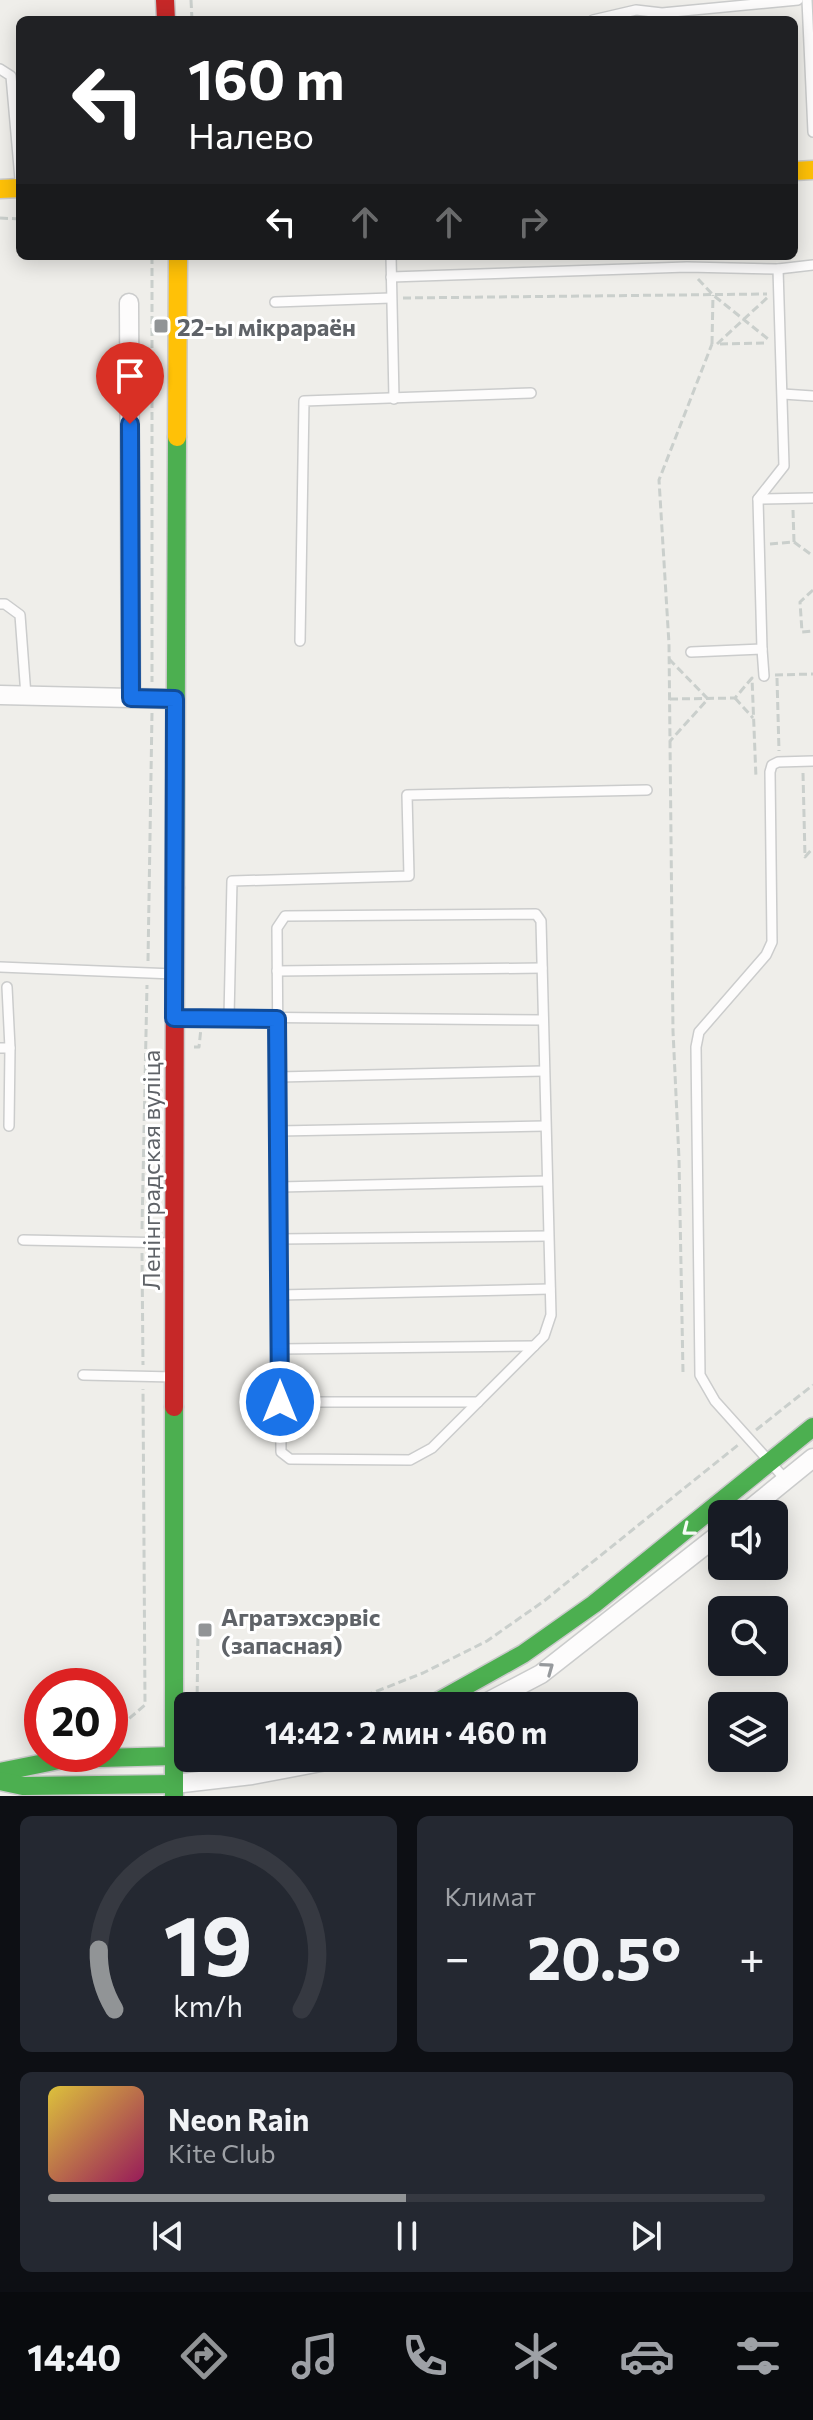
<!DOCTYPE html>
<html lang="ru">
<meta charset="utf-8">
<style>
:root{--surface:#171b24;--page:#242831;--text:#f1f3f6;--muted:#9ea1a6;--line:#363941;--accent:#919496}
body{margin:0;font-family:Commissioner,sans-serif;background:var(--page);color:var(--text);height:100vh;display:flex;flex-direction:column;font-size:30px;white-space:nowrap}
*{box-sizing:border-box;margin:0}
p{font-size:26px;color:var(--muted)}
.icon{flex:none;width:44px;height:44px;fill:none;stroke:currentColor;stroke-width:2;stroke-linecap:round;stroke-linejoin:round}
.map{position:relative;height:1796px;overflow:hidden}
.sheet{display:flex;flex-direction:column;gap:20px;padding:20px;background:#0d0f14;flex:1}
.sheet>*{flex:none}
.top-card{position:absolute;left:16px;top:16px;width:782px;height:244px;border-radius:12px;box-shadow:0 4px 20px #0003;background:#202124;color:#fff;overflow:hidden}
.controls{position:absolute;left:708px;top:1500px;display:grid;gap:16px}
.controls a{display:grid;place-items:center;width:80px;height:80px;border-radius:12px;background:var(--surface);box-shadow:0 4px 20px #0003;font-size:40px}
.speed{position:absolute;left:24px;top:1668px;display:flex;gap:16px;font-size:40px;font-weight:700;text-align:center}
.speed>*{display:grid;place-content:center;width:104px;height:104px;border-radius:50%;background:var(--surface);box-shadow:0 4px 20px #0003;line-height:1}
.speed .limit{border:12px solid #d22;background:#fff;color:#111}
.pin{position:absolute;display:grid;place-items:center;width:68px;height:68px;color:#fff;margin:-82px -34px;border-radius:50% 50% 50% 0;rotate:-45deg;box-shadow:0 0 8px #0007}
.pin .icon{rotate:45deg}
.me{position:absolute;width:88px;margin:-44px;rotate:0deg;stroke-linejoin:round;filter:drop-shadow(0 0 6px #0008)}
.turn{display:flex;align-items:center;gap:28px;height:168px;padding:0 40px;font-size:36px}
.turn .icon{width:104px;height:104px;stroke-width:2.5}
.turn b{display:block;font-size:56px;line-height:68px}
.lanes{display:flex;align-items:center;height:76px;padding:0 40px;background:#0003;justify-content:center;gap:40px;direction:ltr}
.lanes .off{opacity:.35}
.big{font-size:60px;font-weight:700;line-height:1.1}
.sheet .widget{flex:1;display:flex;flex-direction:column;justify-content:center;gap:12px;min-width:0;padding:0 28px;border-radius:12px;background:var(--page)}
.sheet .dial{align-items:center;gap:0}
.dial svg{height:208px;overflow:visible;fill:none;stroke:var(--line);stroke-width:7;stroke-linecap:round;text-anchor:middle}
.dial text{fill:var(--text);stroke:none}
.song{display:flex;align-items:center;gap:24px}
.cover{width:96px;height:96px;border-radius:12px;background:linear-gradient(135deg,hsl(50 70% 55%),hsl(330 70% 35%))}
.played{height:8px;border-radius:4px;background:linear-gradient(90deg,var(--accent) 50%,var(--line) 50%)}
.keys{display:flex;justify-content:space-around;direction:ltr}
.heat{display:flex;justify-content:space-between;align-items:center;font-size:44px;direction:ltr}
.sheet .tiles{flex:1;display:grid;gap:20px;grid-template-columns:1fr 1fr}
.widget:last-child{grid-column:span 2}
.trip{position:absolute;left:174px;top:1692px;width:464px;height:80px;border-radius:12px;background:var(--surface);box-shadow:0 4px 20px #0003;font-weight:700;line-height:80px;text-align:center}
.tab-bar{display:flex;height:128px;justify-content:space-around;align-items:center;background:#090b0e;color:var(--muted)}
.tab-bar .icon{width:56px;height:56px}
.tab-bar .on{color:var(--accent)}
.tab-bar b{font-size:36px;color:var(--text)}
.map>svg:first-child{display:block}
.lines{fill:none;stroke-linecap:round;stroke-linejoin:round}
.lane-casing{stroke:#cbcccc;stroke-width:12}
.street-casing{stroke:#cbcccc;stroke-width:21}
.fast-casing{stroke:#cacacb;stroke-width:21}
.slow-casing{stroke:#cacacb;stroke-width:21}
.jam-casing{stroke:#cacacb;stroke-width:21}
.path{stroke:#cacfcc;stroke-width:3;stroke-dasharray:8 4;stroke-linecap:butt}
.lane{stroke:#fdfcfc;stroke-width:9}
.street{stroke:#fdfcfc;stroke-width:18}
.fast{stroke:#4caf50;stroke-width:18}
.slow{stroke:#ffc107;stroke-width:18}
.jam{stroke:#c62828;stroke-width:18}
.oneway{stroke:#f6fbf6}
.oneway2{stroke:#96999c}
.route-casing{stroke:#114b97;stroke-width:20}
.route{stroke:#1a73e8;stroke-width:14}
.poi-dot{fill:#919496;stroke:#fff;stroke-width:3}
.labels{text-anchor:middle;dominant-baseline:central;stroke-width:6;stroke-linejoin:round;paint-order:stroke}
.poi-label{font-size:24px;font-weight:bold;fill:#5f6368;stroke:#fff;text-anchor:start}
.street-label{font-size:24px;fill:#5f6368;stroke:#fff}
</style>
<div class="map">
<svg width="813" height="1796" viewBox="0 0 813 1796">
<rect width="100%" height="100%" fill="#efeeea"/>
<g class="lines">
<defs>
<g id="lane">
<path d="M807,0L813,132"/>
<path d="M593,20L636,10L662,13L798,0"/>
<path d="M0,69L11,76L20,179"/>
<path d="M391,256L394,399"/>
<path d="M391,277L687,267L778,269L813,265"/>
<path d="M275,302L391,298"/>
<path d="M783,394L813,396"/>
<path d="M758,499L813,498"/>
<path d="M0,604H5L20,615L26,696"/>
<path d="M300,641L304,401L531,393"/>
<path d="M762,649L764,676"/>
<path d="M691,652L762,649L758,499L784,466L778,269"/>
<path d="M536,914L541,921L551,1315L544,1336L432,1448L410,1460L290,1459L281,1452L277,928L285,916Z"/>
<path d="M0,967L174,974"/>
<path d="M277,971L542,968"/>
<path d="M229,1017L542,1020"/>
<path d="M178,1018L229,1017L232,881L409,876L407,795L647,790"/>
<path d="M0,1048H10L7,987"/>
<path d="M278,1077L544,1071"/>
<path d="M9,1126L10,1048"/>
<path d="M278,1131L545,1126"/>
<path d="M279,1187L547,1181"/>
<path d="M279,1239L548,1236"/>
<path d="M23,1240L174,1243"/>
<path d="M279,1295L550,1289"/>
<path d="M280,1349L534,1346"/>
<path d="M83,1375L174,1377"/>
<path d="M280,1402H478"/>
<path d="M786,1480L715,1401L700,1375L696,1047L699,1032L766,955L772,942L770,772L772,765L778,762L813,761"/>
</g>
<g id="street">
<path d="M129,303L131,698"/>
<path d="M0,695L175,699"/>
<path d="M744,1514L813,1458"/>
<path d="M480,1706L541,1674L722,1532"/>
<path d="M174,1784L252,1775L342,1758"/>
</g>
<g id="fast">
<path d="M175,888L177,437"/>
<path d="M430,1706L523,1654L594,1604L813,1427"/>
<path d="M0,1772L64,1759L174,1756"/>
<path d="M0,1781L23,1786L174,1784"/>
<path d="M174,1796V1407"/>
</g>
<g id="slow">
<path d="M794,171L813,170"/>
<path d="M0,189L20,188"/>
<path d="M177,437L178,256"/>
</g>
<g id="jam">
<path d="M165,0L166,20"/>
<path d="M174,1407L175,888"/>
</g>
</defs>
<!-- lane casing -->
<use href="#lane" class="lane-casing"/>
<!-- street casing -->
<use href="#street" class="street-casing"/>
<!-- fast casing -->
<use href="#fast" class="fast-casing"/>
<!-- slow casing -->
<use href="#slow" class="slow-casing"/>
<!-- jam casing -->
<use href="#jam" class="jam-casing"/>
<!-- path -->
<g class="path">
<path d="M191,0L192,20"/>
<path d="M0,218L20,219"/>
<path d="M152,256V682"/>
<path d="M698,279L713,295L768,339"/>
<path d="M403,298L767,294"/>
<path d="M712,344L713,295"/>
<path d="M717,344L768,297"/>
<path d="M720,344L768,343"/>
<path d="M793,510L794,542"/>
<path d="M770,544L794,542L813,556"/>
<path d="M813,590L800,602L802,632L813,631"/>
<path d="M669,659L708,699L670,741"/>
<path d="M775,675L813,674"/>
<path d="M777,678L779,751"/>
<path d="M735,698L753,718"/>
<path d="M670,699L735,698L752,678L756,778"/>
<path d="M803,773L805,857L813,848"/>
<path d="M148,961L152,713"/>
<path d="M194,1047H199L201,1028"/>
<path d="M142,1229L147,985"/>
<path d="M142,1253L143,1365"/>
<path d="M683,1372L679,1159L673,1031L669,644L659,480L712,344"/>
<path d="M756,1430L813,1385"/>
<path d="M197,1706L198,1630"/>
<path d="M318,1706L367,1695L423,1673L487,1641L544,1601L738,1445"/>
<path d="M111,1734L145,1705L143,1389"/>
</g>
<!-- lane -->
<use href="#lane" class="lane"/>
<!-- street -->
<use href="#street" class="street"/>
<!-- fast -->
<use href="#fast" class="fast"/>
<!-- slow -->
<use href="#slow" class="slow"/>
<!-- jam -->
<use href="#jam" class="jam"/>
</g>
<!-- one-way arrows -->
<defs><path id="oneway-chevron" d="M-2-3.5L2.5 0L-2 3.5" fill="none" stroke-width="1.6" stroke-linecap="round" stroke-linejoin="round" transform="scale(2)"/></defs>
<use class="oneway" href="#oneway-chevron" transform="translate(688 1530) rotate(142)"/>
<use class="oneway2" href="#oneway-chevron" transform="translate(548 1668) rotate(-36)"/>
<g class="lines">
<defs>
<path id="route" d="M130,424L131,698L175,699L174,1018L277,1019L280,1402"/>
</defs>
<!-- route casing -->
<use href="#route" class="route-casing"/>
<!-- route -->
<use href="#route" class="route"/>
</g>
<!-- markers -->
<g class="poi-dot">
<rect x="153" y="318" width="16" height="16" rx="4"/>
<rect x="197" y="1622" width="16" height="16" rx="4"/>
</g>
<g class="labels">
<!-- poi labels -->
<g class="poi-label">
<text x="177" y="326">22-ы мікрараён</text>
<text x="221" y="1616">Агратэхсэрвіс<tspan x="221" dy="28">(запасная)</tspan></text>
</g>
<!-- street labels -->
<g class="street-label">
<text transform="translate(150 1170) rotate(-90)">Ленінградская вуліца</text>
</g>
</g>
</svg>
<div class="controls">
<a><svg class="icon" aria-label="sound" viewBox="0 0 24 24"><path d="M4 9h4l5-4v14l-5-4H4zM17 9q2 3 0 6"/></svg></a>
<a><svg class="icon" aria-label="search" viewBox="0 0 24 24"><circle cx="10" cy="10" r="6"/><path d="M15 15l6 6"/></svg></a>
<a><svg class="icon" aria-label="layers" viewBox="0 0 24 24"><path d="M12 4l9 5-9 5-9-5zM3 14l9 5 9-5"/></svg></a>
</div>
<div class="speed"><div class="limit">20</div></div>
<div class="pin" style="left:130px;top:424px;background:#d93025"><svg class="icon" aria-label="arrive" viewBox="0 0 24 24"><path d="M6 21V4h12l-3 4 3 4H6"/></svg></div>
<svg class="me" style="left:280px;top:1402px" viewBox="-20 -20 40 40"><circle r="17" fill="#1a73e8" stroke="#fff" stroke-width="3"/><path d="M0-11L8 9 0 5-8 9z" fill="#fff"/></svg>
<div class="trip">14:42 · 2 мин · 460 m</div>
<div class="top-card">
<div class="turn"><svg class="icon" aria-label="left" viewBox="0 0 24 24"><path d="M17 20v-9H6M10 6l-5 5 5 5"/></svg><div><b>160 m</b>Налево</div></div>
<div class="lanes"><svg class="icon" aria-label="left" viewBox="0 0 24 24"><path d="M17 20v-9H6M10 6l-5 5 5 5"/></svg><svg class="icon off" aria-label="ahead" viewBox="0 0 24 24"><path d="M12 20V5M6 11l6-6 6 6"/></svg><svg class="icon off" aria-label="ahead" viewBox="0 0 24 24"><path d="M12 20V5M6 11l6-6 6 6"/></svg><svg class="icon off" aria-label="right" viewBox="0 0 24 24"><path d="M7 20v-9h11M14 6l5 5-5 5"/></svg></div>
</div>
</div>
<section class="sheet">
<div class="tiles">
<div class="widget dial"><svg viewBox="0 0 100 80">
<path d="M14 69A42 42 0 1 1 86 69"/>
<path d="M14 69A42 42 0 0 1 8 46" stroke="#919496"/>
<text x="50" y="56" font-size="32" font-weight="700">19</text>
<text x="50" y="72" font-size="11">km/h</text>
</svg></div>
<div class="widget"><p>Климат</p>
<div class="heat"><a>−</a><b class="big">20.5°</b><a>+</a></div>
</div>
<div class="widget">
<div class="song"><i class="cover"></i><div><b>Neon Rain</b><p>Kite Club</p></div></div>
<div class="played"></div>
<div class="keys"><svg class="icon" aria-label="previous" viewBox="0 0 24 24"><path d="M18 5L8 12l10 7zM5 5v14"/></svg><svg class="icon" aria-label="pause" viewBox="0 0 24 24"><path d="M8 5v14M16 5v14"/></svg><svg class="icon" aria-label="next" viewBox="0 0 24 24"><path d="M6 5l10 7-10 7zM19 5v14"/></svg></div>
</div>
</div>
</section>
<nav class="tab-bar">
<b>14:40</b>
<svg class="icon on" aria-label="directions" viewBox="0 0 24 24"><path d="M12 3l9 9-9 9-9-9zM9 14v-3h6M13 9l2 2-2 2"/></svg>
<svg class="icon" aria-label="music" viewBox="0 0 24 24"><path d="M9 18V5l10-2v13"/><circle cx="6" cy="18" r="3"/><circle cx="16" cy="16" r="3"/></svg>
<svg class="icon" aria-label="phone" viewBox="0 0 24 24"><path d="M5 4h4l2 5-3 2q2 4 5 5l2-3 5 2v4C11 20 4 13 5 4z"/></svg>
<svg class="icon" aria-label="climate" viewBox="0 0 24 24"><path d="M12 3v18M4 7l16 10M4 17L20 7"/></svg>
<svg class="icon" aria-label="car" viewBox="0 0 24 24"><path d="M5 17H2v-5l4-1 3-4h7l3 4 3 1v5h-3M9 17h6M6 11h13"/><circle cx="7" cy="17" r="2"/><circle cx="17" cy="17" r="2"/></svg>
<svg class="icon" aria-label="filters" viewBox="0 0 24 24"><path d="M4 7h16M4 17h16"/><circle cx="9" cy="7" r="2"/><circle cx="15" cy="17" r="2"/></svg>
</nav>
